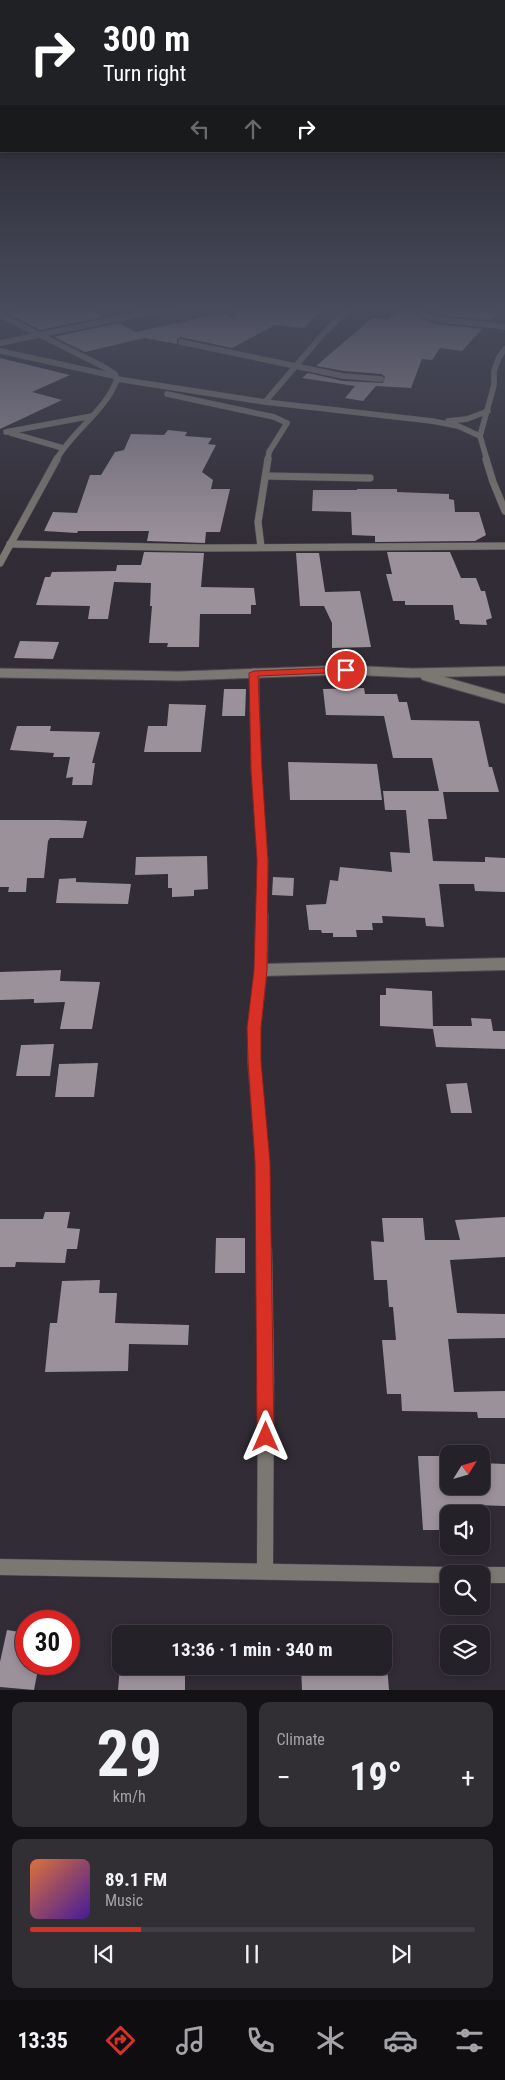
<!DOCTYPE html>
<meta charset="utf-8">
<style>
:root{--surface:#252128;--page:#312e34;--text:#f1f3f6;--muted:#a3a3a8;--line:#423e45;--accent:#d93025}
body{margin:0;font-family:"Roboto Condensed",sans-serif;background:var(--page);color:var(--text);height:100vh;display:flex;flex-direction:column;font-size:19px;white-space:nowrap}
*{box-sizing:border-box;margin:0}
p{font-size:16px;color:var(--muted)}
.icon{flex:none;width:28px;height:28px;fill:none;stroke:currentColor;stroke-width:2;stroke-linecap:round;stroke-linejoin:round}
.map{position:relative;height:1690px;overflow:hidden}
.side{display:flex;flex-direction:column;gap:12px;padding:12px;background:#141216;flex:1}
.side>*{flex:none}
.guide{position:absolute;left:0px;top:0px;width:505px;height:152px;box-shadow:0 2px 8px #0003,0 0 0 1px var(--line);background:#202124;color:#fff;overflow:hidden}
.needle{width:32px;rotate:53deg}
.fabs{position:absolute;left:440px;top:1445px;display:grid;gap:10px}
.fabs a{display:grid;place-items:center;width:50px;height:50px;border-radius:10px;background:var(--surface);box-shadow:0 2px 8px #0003,0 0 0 1px var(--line);font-size:25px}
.speed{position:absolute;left:15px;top:1610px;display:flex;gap:10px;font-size:25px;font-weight:700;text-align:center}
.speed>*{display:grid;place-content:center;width:65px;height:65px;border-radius:50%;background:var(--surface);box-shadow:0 2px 8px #0003,0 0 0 1px var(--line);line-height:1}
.speed .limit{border:8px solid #d22;background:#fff;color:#111}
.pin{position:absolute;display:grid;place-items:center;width:42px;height:42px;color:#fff;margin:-21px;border:2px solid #fff;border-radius:50%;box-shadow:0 1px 5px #0007}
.me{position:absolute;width:55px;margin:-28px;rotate:0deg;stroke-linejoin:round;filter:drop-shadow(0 0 4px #0008)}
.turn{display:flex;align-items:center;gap:18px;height:105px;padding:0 20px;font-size:22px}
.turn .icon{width:65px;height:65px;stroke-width:2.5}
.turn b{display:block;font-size:35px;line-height:42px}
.lanes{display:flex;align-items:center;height:48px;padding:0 20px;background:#0003;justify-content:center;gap:25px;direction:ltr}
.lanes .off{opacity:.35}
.big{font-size:38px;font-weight:700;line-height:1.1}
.side .widget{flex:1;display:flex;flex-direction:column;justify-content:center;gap:8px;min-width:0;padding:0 18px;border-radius:10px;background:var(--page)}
.side .dial{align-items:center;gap:0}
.dial b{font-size:65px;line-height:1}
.song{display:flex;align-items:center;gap:15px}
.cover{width:60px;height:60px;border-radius:8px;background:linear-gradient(135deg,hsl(20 70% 55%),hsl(260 70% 35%))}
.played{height:5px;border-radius:2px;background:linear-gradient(90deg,var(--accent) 25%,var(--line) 25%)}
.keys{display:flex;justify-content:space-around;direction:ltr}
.heat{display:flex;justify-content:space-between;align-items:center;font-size:28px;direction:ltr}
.side .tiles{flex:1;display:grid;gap:12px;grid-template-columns:1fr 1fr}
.widget:last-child{grid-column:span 2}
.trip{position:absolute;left:112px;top:1625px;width:280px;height:50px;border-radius:10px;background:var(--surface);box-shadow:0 2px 8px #0003,0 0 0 1px var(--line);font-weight:700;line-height:50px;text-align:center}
.dock{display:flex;height:80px;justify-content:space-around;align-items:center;background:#0f0d10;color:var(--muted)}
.dock .icon{width:35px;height:35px}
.dock .on{color:var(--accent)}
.dock b{font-size:22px;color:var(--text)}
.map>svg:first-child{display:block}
.building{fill:#9b919b}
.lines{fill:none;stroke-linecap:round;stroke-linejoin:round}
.minor-far4-casing{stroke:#4d4851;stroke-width:6}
.minor-far3-casing{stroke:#4d4851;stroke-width:8}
.minor-far2-casing{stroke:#4d4851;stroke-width:11}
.minor-far1-casing{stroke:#4d4851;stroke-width:14}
.minor-casing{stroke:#4d4851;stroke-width:17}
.minor-far4{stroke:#7b7772;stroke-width:5.5}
.minor-far3{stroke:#7b7772;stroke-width:7}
.minor-far2{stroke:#7b7772;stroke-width:9}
.minor-far1{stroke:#7b7772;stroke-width:12}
.minor{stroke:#7b7772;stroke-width:16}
.route{fill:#d93025;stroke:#8d1f18}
</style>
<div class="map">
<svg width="505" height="1690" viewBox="0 0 505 1690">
<rect width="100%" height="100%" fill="#312c35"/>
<!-- building -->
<g class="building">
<path d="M33,308H84L104,317L40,330L7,313Z"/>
<path d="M237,308H323L304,328L275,325L232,348L181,337L177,339V344L144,338L85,352L54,337L118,323L136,332L222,313L236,320Z"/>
<path d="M448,308H464L498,312L490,320L441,315Z"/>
<path d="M399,311L436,324L482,329L462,351L440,348L432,360L422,359L411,388L376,386L363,401L345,398L355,386L302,378L308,373L343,381L383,383L385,377L382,374L344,371L316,366L372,318L388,320Z"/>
<path d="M0,358L70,375L32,392L62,400L0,429Z"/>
<path d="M168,430L187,432L185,436L212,438L208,444L216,445L202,472L213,480L211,489H230L220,532H206L205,543L147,541L149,531H78L77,533L44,531L53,512L77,513L90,475H101L115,452L124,450L131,434L164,435Z"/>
<path d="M357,489H397V492L449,494V499L454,500L455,512H479L486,535L475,541L375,542V536L352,535L351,512L312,511L313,490H357Z"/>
<path d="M144,552L204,553L201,587L254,588L256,605H251V614H200L199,647H167L168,643H149L152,606H150L151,583L114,582L108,619H88L90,606L36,605L45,577H50L52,572L116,571L117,565H141Z"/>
<path d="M387,552H450L461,578H476L481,591H485L492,618L486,620L487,625L460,624L459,620H455L453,605H405V601H393L386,574H392Z"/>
<path d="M296,553H319L325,592L360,591L371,647L332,648V623L324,606H300Z"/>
<path d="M20,641L59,642L53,659L14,658Z"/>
<path d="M364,688L365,694H397L399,702H407L411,720L479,721L489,767H492L499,792H443L447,819H428L433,861L485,862V857L505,858V892L475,891L474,884H439L444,927L426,926L425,918L382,916L383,923H372L373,930H356L357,937H333V933H322L321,930H309L306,905L326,904L330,880L338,881L340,867L392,872L390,852L410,853L406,810H385L383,791H439L432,758H393L384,716L326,715L323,689Z"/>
<path d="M224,689H246L245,716H222Z"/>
<path d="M169,704L206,705L201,752H144L148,726H167Z"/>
<path d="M17,726H51L50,731L100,732L92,763H95L92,785H72L73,777L66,778L70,757H53L54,753L10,750Z"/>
<path d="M288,762L377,764L382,800H290Z"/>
<path d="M0,820H58L87,821L83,838H50L48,841L44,878H27L26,892H8L9,887H0Z"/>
<path d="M207,856L208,889L194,890V896L172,897V888H168V874L135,875L136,857Z"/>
<path d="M273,877L294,878L293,896L272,895Z"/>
<path d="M76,878V882L131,884L128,904L56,903L59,879Z"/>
<path d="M61,970L60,981L100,982L92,1029H60L65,1002L34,1003V999L0,1000V972Z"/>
<path d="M386,988L432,991L433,1026H472L471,1018L491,1019L493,1031H505V1049L436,1047L433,1029L380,1026V995H386Z"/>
<path d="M54,1044L50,1076H16L21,1045Z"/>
<path d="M98,1063L94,1097H55L59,1064Z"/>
<path d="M467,1083L472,1113H451L446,1084Z"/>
<path d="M45,1212H70L67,1228L80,1229L77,1249H67L65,1263L16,1262L15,1267H0V1219H43Z"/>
<path d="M505,1217V1257L450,1260L457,1313L505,1314V1338L448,1339L454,1392L505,1391V1418H478L477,1412L402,1411L401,1394H387L382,1340H396L393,1307H389L387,1280H374L371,1241L384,1242L382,1218H423L425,1240H460L455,1220Z"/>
<path d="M216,1238H245V1273H215Z"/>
<path d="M100,1280L99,1293H117L115,1323L189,1325L188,1345L129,1344L128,1371L45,1372L50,1323H57L62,1281Z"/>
<path d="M418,1456H442V1462H449V1486H481V1463L505,1464V1506L449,1504V1530H423Z"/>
<path d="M7,1630L26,1633V1664H39L34,1690L0,1687V1662Z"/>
<path d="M120,1666H146V1674L185,1671V1690H118Z"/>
<path d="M301,1666H387L389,1690H302Z"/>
</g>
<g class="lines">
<defs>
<g id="minor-far4">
<path d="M408,308L409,311L437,319L505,327"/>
<path d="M0,315L104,367L115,374L117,379C106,411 73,430 56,460"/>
<path d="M181,342L343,376L381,379"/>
<path d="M0,343L169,308"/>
<path d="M0,351L114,376"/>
<path d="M117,379L265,402L432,421L458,426L480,436"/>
<path d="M167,394L274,417L287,423L269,452L268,460"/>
<path d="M265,402L323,334L350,308"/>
<path d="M448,421L467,419L488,411"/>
<path d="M6,432L92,416"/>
<path d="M11,433L63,448"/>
<path d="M487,460L480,436L494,385V371L499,357L505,349"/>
</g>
<g id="minor-far3">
<path d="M486,459L493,482L505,511"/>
<path d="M266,476L370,478"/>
<path d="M10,544L207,548L505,546"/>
<path d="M261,547L258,522L268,459"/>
<path d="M0,563L57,459"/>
</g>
<g id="minor-far2">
<path d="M0,673L179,676L346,670L412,673L505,671"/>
<path d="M254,673L256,770L263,861L262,916"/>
<path d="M425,676L505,699"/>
</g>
<g id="minor-far1">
<path d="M262,915L261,970L254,1028V1061L262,1162L264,1252"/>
<path d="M261,970L505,964"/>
</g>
<g id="minor">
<path d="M264,1251L266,1380L265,1570"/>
<path d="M0,1567L449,1575"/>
<path d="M481,1575H505"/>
</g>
</defs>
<!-- minor-far4 casing -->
<use href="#minor-far4" class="minor-far4-casing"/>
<!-- minor-far3 casing -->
<use href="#minor-far3" class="minor-far3-casing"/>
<!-- minor-far2 casing -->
<use href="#minor-far2" class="minor-far2-casing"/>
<!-- minor-far1 casing -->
<use href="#minor-far1" class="minor-far1-casing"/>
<!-- minor casing -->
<use href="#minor" class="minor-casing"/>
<!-- minor-far4 -->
<use href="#minor-far4" class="minor-far4"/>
<!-- minor-far3 -->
<use href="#minor-far3" class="minor-far3"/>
<!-- minor-far2 -->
<use href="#minor-far2" class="minor-far2"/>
<!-- minor-far1 -->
<use href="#minor-far1" class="minor-far1"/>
<!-- minor -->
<use href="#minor" class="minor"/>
</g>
<!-- sky -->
<linearGradient id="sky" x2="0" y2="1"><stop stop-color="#1b181d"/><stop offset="0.57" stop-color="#484b5c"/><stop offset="1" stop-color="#484b5c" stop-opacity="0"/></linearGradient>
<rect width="505" height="544" fill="url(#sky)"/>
<!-- route -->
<path class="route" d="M346,667L351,670L349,672L258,676L262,770L268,861L267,970L261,1028V1061L270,1162L274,1437L272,1443L266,1446L259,1443L257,1437L255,1162L248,1061L247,1028L254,970L257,861L251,770L249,673L254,671Z"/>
</svg>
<div class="fabs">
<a><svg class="needle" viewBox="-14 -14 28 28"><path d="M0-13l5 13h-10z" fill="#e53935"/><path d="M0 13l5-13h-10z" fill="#a3a3a8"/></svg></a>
<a><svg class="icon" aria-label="sound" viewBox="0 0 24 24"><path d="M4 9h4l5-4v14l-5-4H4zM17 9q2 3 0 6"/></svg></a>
<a><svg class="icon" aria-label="search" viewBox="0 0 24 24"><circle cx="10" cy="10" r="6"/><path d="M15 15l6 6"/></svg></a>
<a><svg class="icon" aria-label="layers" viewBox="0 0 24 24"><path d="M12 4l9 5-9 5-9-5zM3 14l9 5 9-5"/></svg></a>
</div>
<div class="speed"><div class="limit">30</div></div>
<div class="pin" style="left:346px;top:670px;background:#d93025"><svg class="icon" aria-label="arrive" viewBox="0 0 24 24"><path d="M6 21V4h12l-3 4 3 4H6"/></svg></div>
<svg class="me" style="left:266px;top:1437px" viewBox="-20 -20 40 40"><path d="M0-17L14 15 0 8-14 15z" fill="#d93025" stroke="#fff" stroke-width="4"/></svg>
<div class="trip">13:36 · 1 min · 340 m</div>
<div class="guide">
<div class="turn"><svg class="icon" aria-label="right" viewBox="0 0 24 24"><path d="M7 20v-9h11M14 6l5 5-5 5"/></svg><div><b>300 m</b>Turn right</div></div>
<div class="lanes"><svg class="icon off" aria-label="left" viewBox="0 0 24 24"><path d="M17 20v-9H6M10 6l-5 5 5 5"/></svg><svg class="icon off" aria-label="ahead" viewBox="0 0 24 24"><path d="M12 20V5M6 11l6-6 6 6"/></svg><svg class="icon" aria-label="right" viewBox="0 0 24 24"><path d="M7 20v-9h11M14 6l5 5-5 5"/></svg></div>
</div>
</div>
<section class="side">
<div class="tiles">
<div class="widget dial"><b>29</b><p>km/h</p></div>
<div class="widget"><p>Climate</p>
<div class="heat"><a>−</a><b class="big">19°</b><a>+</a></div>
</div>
<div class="widget">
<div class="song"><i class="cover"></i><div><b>89.1 FM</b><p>Music</p></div></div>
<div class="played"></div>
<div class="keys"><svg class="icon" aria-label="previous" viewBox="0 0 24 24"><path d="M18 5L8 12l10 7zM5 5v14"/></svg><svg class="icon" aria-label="pause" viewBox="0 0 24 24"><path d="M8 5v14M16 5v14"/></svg><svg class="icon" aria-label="next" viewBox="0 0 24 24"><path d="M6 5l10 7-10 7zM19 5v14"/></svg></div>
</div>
</div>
</section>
<nav class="dock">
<b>13:35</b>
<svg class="icon on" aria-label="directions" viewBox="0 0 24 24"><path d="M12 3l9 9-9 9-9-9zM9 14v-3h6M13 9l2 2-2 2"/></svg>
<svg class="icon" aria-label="music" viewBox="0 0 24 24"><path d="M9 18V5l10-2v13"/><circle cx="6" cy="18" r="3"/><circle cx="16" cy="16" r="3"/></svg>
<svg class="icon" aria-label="phone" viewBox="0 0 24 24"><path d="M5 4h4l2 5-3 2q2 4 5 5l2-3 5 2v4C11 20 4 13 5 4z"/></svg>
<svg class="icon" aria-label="climate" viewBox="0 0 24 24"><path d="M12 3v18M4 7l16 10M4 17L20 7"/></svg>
<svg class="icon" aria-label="car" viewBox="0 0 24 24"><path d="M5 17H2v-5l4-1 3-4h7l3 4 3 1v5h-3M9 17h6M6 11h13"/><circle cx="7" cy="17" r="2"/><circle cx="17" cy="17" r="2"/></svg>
<svg class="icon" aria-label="filters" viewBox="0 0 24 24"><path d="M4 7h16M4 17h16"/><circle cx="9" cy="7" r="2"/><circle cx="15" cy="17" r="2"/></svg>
</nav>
